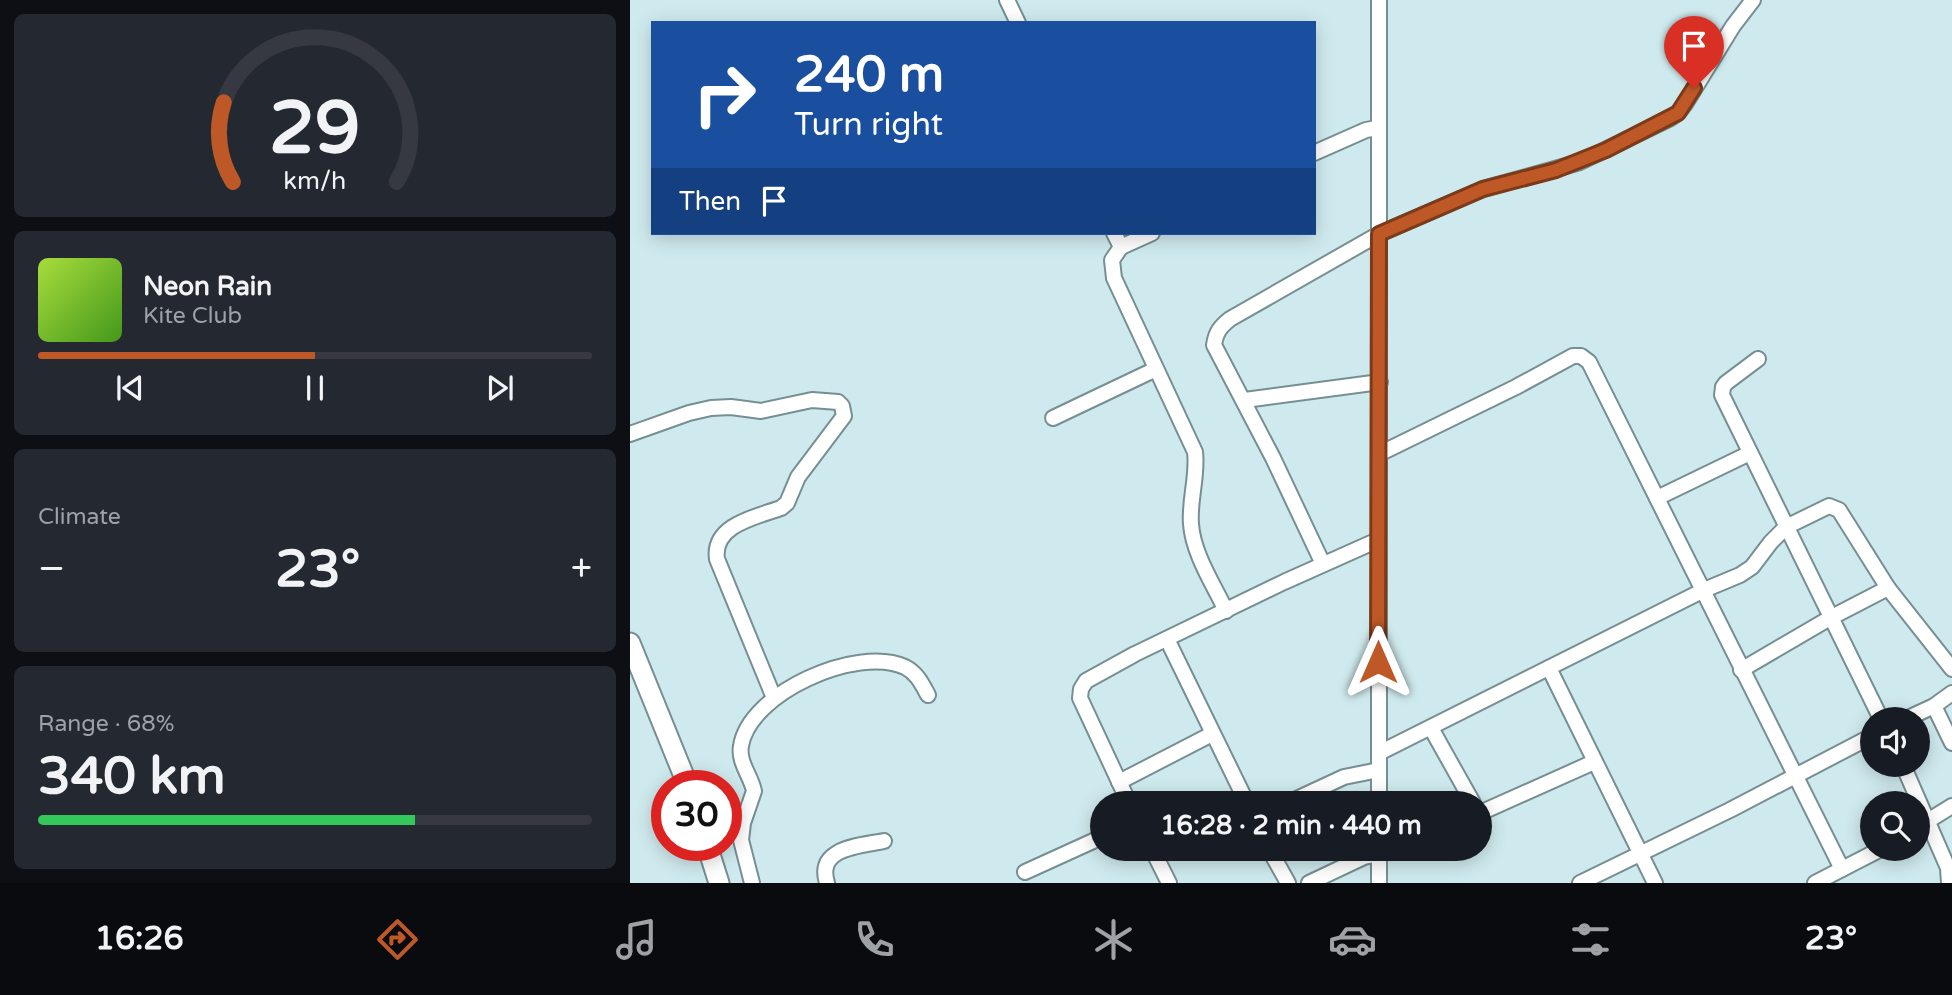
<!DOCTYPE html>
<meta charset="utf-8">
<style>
:root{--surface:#171b24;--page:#242831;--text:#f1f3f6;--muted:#9ea1a6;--line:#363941;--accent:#be5927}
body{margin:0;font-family:"Varela Round",sans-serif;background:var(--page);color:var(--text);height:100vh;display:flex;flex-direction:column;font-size:26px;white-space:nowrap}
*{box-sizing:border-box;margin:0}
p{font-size:23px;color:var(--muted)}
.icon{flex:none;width:38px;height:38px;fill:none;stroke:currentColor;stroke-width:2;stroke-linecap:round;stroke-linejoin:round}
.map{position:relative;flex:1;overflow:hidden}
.sheet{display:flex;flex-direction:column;gap:14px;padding:14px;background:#0d0f14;width:630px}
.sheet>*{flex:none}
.hud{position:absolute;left:21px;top:21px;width:665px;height:214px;border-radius:0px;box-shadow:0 4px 18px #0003;background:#1a4fa0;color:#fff;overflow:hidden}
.tools{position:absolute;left:1230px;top:707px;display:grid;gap:14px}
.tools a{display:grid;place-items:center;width:70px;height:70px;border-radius:50%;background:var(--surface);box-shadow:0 4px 18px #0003;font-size:35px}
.speed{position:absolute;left:21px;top:770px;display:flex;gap:14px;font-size:35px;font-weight:700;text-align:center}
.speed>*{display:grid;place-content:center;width:91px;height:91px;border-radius:50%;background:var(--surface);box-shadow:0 4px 18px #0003;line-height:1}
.speed .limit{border:10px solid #d22;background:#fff;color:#111}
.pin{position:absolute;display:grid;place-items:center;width:60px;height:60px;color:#fff;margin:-72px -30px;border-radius:50% 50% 50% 0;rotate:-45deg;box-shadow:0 0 7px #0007}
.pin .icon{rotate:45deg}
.me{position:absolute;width:77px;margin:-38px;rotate:0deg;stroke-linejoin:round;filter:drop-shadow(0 0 5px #0008)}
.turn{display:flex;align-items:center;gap:24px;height:147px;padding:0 28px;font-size:32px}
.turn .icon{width:91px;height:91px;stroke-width:2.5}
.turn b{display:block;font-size:49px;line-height:60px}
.then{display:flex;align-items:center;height:66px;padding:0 28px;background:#0003;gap:14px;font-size:26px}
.big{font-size:52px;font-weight:700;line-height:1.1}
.sheet .tile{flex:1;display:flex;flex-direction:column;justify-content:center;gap:10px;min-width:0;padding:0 24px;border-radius:10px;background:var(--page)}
.sheet .dial{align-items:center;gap:0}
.dial svg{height:182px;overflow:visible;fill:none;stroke:var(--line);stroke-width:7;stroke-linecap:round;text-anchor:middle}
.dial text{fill:var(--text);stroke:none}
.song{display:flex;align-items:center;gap:21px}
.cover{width:84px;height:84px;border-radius:10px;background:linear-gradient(135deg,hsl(80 70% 55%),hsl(100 70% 35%))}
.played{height:7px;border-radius:4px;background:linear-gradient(90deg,var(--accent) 50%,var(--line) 50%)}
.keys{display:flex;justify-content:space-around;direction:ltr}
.heat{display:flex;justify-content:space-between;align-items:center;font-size:38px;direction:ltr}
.charge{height:10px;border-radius:5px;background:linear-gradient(90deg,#34c759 68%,var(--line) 0)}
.trip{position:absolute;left:460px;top:791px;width:402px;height:70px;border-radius:35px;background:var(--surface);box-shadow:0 4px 18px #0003;font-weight:700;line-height:70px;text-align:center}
.menu{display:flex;height:112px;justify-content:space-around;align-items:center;background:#090b0e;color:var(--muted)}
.menu .icon{width:49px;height:49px}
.menu .active{color:var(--accent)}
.menu b{font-size:32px;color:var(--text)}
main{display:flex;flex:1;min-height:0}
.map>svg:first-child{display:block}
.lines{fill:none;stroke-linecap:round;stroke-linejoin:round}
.street-casing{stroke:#768f92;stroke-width:18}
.secondary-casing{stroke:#768f92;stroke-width:23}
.street{stroke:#fff;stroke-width:14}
.secondary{stroke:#fff;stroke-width:19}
.route-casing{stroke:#7c3a19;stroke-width:18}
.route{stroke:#be5927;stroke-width:12}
</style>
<main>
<section class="sheet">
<div class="tile dial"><svg viewBox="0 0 100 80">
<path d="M14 69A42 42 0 1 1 86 69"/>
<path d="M14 69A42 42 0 0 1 10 34" stroke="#be5927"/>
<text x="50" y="56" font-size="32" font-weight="700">29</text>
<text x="50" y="72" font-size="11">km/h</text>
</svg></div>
<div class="tile">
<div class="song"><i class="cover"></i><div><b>Neon Rain</b><p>Kite Club</p></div></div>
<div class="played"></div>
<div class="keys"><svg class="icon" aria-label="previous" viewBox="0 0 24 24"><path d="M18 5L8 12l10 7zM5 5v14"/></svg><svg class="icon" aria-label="pause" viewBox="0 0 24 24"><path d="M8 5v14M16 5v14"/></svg><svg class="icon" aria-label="next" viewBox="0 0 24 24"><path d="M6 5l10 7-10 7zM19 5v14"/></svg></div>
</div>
<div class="tile"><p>Climate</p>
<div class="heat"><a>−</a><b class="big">23°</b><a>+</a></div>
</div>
<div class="tile"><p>Range · 68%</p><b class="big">340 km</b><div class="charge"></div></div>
</section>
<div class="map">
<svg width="1322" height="883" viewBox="0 0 1322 883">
<rect width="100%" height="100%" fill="#cfeaee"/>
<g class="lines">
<defs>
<g id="street">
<path d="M377,0L388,23"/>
<path d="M749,0V803"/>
<path d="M684,153L736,130L747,128"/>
<path d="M484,233L491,247L482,260L484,278L565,452C568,476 559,500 561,524C563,554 584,585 596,611"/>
<path d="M491,247L522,233"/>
<path d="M1128,359L1096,383L1093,387L1092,395L1251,719"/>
<path d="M615,400L750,382"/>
<path d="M423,418L526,369"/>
<path d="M0,434L59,413L81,408L101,407L131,411L182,400L208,402L212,406L214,416L168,477L157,503L151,508C126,517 82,525 87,559L144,698"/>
<path d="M749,454L886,387L943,356H951L959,362L1212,869"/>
<path d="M1027,498L1120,453"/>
<path d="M693,564L643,458L584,345C586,332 590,327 600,319L749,234L853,189L950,162L1039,119L1048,113L1055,104L1103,26L1123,0"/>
<path d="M537,639L617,803"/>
<path d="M919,668L1025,883"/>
<path d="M1111,670L1200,618L1258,588"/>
<path d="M1304,706L1322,743"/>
<path d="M1276,719L1304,706L1322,693"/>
<path d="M801,728L843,803"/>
<path d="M749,753L1074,590L1110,575L1122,567L1141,542L1156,527L1199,506L1209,510L1258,588L1322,669"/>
<path d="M1273,765L1318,868L1319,883"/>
<path d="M489,782L582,734"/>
<path d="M499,803L450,698L451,689L456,681L505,654L654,582L748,540"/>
<path d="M658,803L714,777L749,770"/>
<path d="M850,813L964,762"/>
<path d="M1288,827L1322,806"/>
<path d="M522,849L539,883"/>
<path d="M639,849L658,883"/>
<path d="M395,872L472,837"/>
<path d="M122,883L111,840L113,823L124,791C121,776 108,762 111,746C119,693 227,645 275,667C287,673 292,684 298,695"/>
<path d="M197,883C186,847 230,846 254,841"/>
<path d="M679,883L734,857L749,854"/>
<path d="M749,883V849"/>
<path d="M950,883L1100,810L1242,736"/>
<path d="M1185,883L1251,849"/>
</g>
<g id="secondary">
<path d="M0,643L58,786"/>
<path d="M77,845L89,883"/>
</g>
</defs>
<!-- street casing -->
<use href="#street" class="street-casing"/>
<!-- secondary casing -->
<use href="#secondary" class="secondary-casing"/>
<!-- street -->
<use href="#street" class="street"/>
<!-- secondary -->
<use href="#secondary" class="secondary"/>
</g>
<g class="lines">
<defs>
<path id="route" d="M748,662L749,234L853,189L926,170L976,150L1048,113L1064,88"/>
</defs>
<!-- route casing -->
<use href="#route" class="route-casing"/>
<!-- route -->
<use href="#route" class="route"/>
</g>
</svg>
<div class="tools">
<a><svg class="icon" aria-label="sound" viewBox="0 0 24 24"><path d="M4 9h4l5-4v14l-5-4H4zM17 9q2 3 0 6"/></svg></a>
<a><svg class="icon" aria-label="search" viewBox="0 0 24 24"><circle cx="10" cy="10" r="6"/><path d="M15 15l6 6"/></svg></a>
</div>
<div class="speed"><div class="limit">30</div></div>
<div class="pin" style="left:1064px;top:88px;background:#d93025"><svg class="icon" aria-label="arrive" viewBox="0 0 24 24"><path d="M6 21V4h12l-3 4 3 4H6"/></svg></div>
<svg class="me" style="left:748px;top:662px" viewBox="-20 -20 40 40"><path d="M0-17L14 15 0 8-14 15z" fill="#be5927" stroke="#fff" stroke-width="4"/></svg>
<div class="trip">16:28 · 2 min · 440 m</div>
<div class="hud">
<div class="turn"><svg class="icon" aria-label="right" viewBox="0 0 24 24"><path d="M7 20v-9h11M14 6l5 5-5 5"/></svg><div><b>240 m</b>Turn right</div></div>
<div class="then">Then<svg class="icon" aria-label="arrive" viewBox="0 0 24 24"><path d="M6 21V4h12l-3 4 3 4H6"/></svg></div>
</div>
</div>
</main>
<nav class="menu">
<b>16:26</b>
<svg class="icon active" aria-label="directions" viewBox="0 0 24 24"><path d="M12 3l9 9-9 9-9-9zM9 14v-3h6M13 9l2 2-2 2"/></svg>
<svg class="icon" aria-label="music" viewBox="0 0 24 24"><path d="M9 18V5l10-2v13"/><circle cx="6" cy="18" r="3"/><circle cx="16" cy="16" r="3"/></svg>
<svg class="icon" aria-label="phone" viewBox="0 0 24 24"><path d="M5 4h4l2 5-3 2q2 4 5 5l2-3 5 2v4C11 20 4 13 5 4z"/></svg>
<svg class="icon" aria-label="climate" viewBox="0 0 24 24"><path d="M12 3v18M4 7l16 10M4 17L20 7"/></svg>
<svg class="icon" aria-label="car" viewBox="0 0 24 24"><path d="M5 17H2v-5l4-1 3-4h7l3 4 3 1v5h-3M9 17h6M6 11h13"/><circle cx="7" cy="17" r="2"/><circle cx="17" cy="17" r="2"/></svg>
<svg class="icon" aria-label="filters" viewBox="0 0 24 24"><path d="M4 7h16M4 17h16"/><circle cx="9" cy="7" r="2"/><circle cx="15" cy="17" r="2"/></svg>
<b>23°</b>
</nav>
